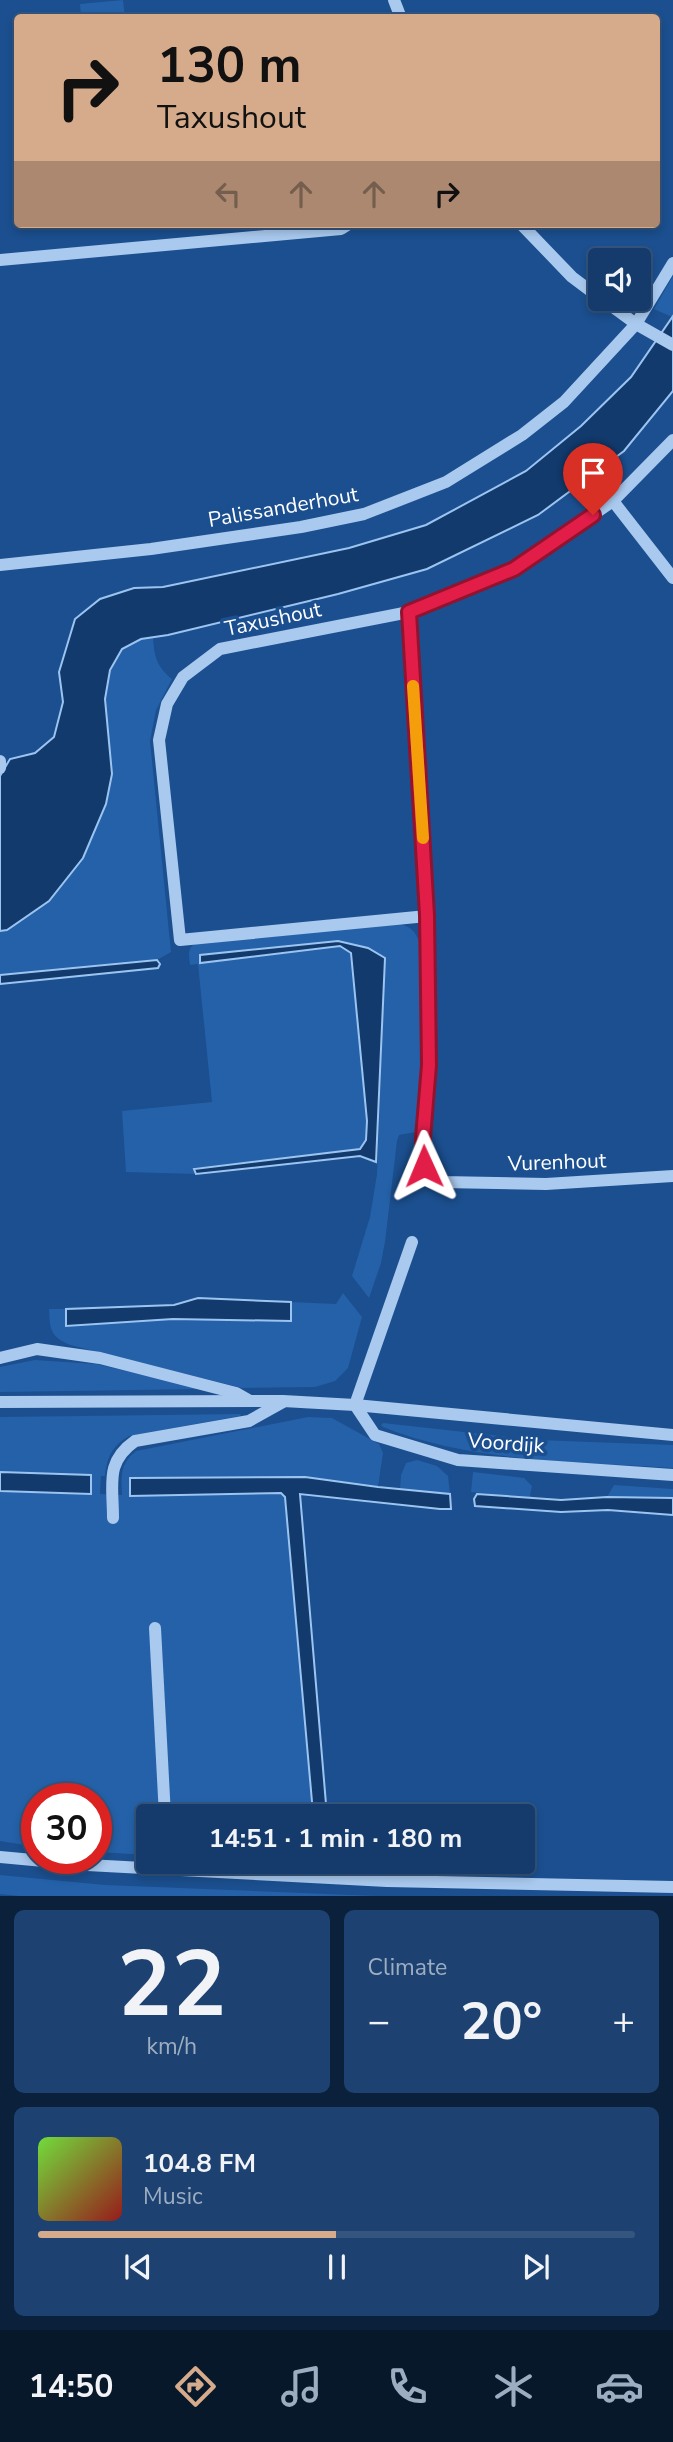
<!DOCTYPE html>
<meta charset="utf-8">
<style>
:root{--surface:#143b6b;--page:#1d4271;--text:#f1f3f6;--muted:#9dadc1;--line:#33557e;--accent:#d6ab8b}
body{margin:0;font-family:"Nunito Sans",sans-serif;background:var(--page);color:var(--text);height:100vh;display:flex;flex-direction:column;font-size:26px;white-space:nowrap}
*{box-sizing:border-box;margin:0}
p{font-size:23px;color:var(--muted)}
.icon{flex:none;width:38px;height:38px;fill:none;stroke:currentColor;stroke-width:2;stroke-linecap:round;stroke-linejoin:round}
.map{position:relative;height:1896px;overflow:hidden}
.sheet{display:flex;flex-direction:column;gap:14px;padding:14px;background:#0b203b;flex:1}
.sheet>*{flex:none}
.top-card{position:absolute;left:14px;top:14px;width:646px;height:214px;border-radius:7px;box-shadow:0 4px 10px #0003,0 0 0 2px var(--line);background:#d6ab8b;color:#111;overflow:hidden}
.tools{position:absolute;left:588px;top:248px;display:grid;gap:14px}
.tools a{display:grid;place-items:center;width:63px;height:63px;border-radius:7px;background:var(--surface);box-shadow:0 4px 10px #0003,0 0 0 2px var(--line);font-size:35px}
.speed{position:absolute;left:21px;top:1783px;display:flex;gap:14px;font-size:35px;font-weight:700;text-align:center}
.speed>*{display:grid;place-content:center;width:91px;height:91px;border-radius:50%;background:var(--surface);box-shadow:0 4px 10px #0003,0 0 0 2px var(--line);line-height:1}
.speed .limit{border:10px solid #d22;background:#fff;color:#111}
.pin{position:absolute;display:grid;place-items:center;width:60px;height:60px;color:#fff;margin:-72px -30px;border-radius:50% 50% 50% 0;rotate:-45deg;box-shadow:0 0 7px #0007}
.pin .icon{rotate:45deg}
.me{position:absolute;width:77px;margin:-38px;rotate:359deg;stroke-linejoin:round;filter:drop-shadow(0 0 5px #0008)}
.turn{display:flex;align-items:center;gap:24px;height:147px;padding:0 28px;font-size:32px}
.turn .icon{width:91px;height:91px;stroke-width:2.5}
.turn b{display:block;font-size:49px;line-height:60px}
.lanes{display:flex;align-items:center;height:66px;padding:0 28px;background:#0003;justify-content:center;gap:35px;direction:ltr}
.lanes .off{opacity:.35}
.big{font-size:52px;font-weight:700;line-height:1.1}
.sheet .widget{flex:1;display:flex;flex-direction:column;justify-content:center;gap:10px;min-width:0;padding:0 24px;border-radius:10px;background:var(--page)}
.sheet .dial{align-items:center;gap:0}
.dial b{font-size:91px;line-height:1}
.song{display:flex;align-items:center;gap:21px}
.cover{width:84px;height:84px;border-radius:10px;background:linear-gradient(135deg,hsl(100 70% 55%),hsl(0 70% 35%))}
.played{height:7px;border-radius:4px;background:linear-gradient(90deg,var(--accent) 50%,var(--line) 50%)}
.keys{display:flex;justify-content:space-around;direction:ltr}
.heat{display:flex;justify-content:space-between;align-items:center;font-size:38px;direction:ltr}
.sheet .tiles{flex:1;display:grid;gap:14px;grid-template-columns:1fr 1fr}
.widget:last-child{grid-column:span 2}
.trip{position:absolute;left:136px;top:1804px;width:399px;height:70px;border-radius:7px;background:var(--surface);box-shadow:0 4px 10px #0003,0 0 0 2px var(--line);font-weight:700;line-height:70px;text-align:center}
.dock{display:flex;height:112px;justify-content:space-around;align-items:center;background:#08182b;color:var(--muted)}
.dock .icon{width:49px;height:49px}
.dock .selected{color:var(--accent)}
.dock b{font-size:32px;color:var(--text)}
.map>svg:first-child{display:block}
.green{fill:#2461a8}
.water{fill:#123a6d;stroke:#9cc4f0;stroke-width:2}
.lines{fill:none;stroke-linecap:round;stroke-linejoin:round}
.minor{stroke:#a9c9ee;stroke-width:12}
.route-casing{stroke:#92132f;stroke-width:18}
.route{stroke:#e11d48;stroke-width:12}
.slow{stroke:#f59e0b;stroke-width:12}
.labels{text-anchor:middle;dominant-baseline:central;stroke-width:7;stroke-linejoin:round;paint-order:stroke}
.street-label{font-size:21px;fill:#fff;stroke:#1b4f8f}
</style>
<div class="map">
<svg width="673" height="1896" viewBox="0 0 673 1896">
<rect width="100%" height="100%" fill="#1b4f8f"/>
<!-- green -->
<g class="green">
<path d="M123,0L125,17H81L80,4Z"/>
<path d="M673,276V316L672,317L654,309Z"/>
<path d="M153,637C154,656 157,667 172,679L156,710L150,741L171,952L157,960L0,975V931L7,930L112,774L105,699L110,670L122,649L141,639Z"/>
<path d="M400,924C411,927 415,931 419,941L421,1066L416,1132L399,1135L397,1141L385,1242L381,1263L369,1298L352,1276L370,1217L377,1174L385,958L338,941L200,955L201,963L340,946L352,953L367,1121L366,1140L360,1149L194,1168L196,1174L126,1172L122,1111L212,1102L198,964L190,965C189,956 187,948 195,944Z"/>
<path d="M343,1293L362,1317L348,1368L335,1381L315,1387L242,1388L70,1345C50,1336 50,1330 49,1309H66V1326L173,1319L291,1320V1302L336,1304Z"/>
<path d="M35,1360L96,1364L203,1389L0,1392V1367Z"/>
<path d="M241,1414L240,1416L129,1436C112,1446 107,1457 105,1476H101L100,1494L122,1495C121,1477 120,1463 136,1451L308,1417L332,1418L379,1444L383,1453L378,1487L305,1477L130,1478L282,1493L285,1497L313,1813L274,1816H149V1855L96,1852V1799H37V1847L0,1841V1491L90,1494L91,1476L0,1472V1417Z"/>
<path d="M383,1423L537,1440L673,1445V1468C578,1461 472,1463 383,1427L381,1425Z"/>
<path d="M417,1460L437,1466L448,1476L450,1494L400,1489L401,1475L406,1463Z"/>
<path d="M473,1472L524,1478L532,1486L530,1495L532,1498L471,1492Z"/>
<path d="M614,1485L673,1489V1498L607,1497Z"/>
<path d="M0,1875L105,1885L377,1896H19L0,1894Z"/>
</g>
<!-- water -->
<g class="water">
<path d="M673,316V391L624,451L538,515L427,569L338,594L168,635L141,639L122,649L110,670L105,699L112,774L106,804L83,858L49,901L7,930L0,931V776L10,759L35,753L54,737L63,702L59,672L75,619L100,599L134,588L163,587L349,548L426,525L526,471L581,426L631,377Z"/>
<path d="M338,941L368,948L385,958L376,1162L360,1156L196,1174L194,1169L360,1149L366,1140L367,1121L351,953L340,946L200,963V955Z"/>
<path d="M157,960L160,964L158,968L0,984V975Z"/>
<path d="M198,1298L291,1302V1321L173,1319L66,1326V1309L174,1305Z"/>
<path d="M0,1472L91,1475V1494L0,1491Z"/>
<path d="M305,1477L378,1487L450,1494L451,1509H440L300,1494L327,1816H274L313,1813L285,1497L281,1493L130,1496V1478Z"/>
<path d="M477,1494L561,1500L607,1497L673,1498V1515L608,1510L561,1512L475,1506L474,1499Z"/>
</g>
<g class="lines">
<!-- minor -->
<g class="minor">
<path d="M394,0L401,18"/>
<path d="M521,224L572,277L600,298"/>
<path d="M0,260L341,229L349,224"/>
<path d="M602,299L636,324L673,345"/>
<path d="M613,501L673,578"/>
<path d="M0,565L151,549L301,527L364,514L446,482L522,435L564,402L636,324L673,263"/>
<path d="M409,612L427,916L429,1065L423,1138V1166L442,1182L546,1184L673,1176"/>
<path d="M0,761V768"/>
<path d="M427,916L180,940L159,740L167,704L183,677L220,649L409,612L514,569L613,501L673,440"/>
<path d="M412,1242L355,1405L375,1435L458,1460L673,1475"/>
<path d="M0,1358L37,1349L100,1358L236,1393L250,1401"/>
<path d="M0,1402L283,1401L355,1405L673,1435"/>
<path d="M113,1518C113,1484 105,1462 135,1441L249,1421L283,1402"/>
<path d="M155,1628L165,1816"/>
<path d="M0,1857L87,1865L387,1881L673,1887"/>
</g>
</g>
<g class="lines">
<defs>
<path id="route" d="M424,1166L423,1138L429,1065L427,915L409,612L514,569L593,515"/>
</defs>
<!-- route casing -->
<use href="#route" class="route-casing"/>
<!-- route -->
<use href="#route" class="route"/>
<!-- slow -->
<path class="slow" d="M413,686L423,838"/>
</g>
<g class="labels">
<!-- street labels -->
<g class="street-label">
<text transform="translate(283 507) rotate(-10)">Palissanderhout</text>
<text transform="translate(273 619) rotate(-12)">Taxushout</text>
<text transform="translate(557 1162) rotate(-2)">Vurenhout</text>
<text transform="translate(506 1443) rotate(4)">Voordijk</text>
</g>
</g>
</svg>
<div class="tools">
<a><svg class="icon" aria-label="sound" viewBox="0 0 24 24"><path d="M4 9h4l5-4v14l-5-4H4zM17 9q2 3 0 6"/></svg></a>
</div>
<div class="speed"><div class="limit">30</div></div>
<div class="pin" style="left:593px;top:515px;background:#d93025"><svg class="icon" aria-label="arrive" viewBox="0 0 24 24"><path d="M6 21V4h12l-3 4 3 4H6"/></svg></div>
<svg class="me" style="left:424px;top:1166px" viewBox="-20 -20 40 40"><path d="M0-17L14 15 0 8-14 15z" fill="#e11d48" stroke="#fff" stroke-width="4"/></svg>
<div class="trip">14:51 · 1 min · 180 m</div>
<div class="top-card">
<div class="turn"><svg class="icon" aria-label="right" viewBox="0 0 24 24"><path d="M7 20v-9h11M14 6l5 5-5 5"/></svg><div><b>130 m</b>Taxushout</div></div>
<div class="lanes"><svg class="icon off" aria-label="left" viewBox="0 0 24 24"><path d="M17 20v-9H6M10 6l-5 5 5 5"/></svg><svg class="icon off" aria-label="ahead" viewBox="0 0 24 24"><path d="M12 20V5M6 11l6-6 6 6"/></svg><svg class="icon off" aria-label="ahead" viewBox="0 0 24 24"><path d="M12 20V5M6 11l6-6 6 6"/></svg><svg class="icon" aria-label="right" viewBox="0 0 24 24"><path d="M7 20v-9h11M14 6l5 5-5 5"/></svg></div>
</div>
</div>
<section class="sheet">
<div class="tiles">
<div class="widget dial"><b>22</b><p>km/h</p></div>
<div class="widget"><p>Climate</p>
<div class="heat"><a>−</a><b class="big">20°</b><a>+</a></div>
</div>
<div class="widget">
<div class="song"><i class="cover"></i><div><b>104.8 FM</b><p>Music</p></div></div>
<div class="played"></div>
<div class="keys"><svg class="icon" aria-label="previous" viewBox="0 0 24 24"><path d="M18 5L8 12l10 7zM5 5v14"/></svg><svg class="icon" aria-label="pause" viewBox="0 0 24 24"><path d="M8 5v14M16 5v14"/></svg><svg class="icon" aria-label="next" viewBox="0 0 24 24"><path d="M6 5l10 7-10 7zM19 5v14"/></svg></div>
</div>
</div>
</section>
<nav class="dock">
<b>14:50</b>
<svg class="icon selected" aria-label="directions" viewBox="0 0 24 24"><path d="M12 3l9 9-9 9-9-9zM9 14v-3h6M13 9l2 2-2 2"/></svg>
<svg class="icon" aria-label="music" viewBox="0 0 24 24"><path d="M9 18V5l10-2v13"/><circle cx="6" cy="18" r="3"/><circle cx="16" cy="16" r="3"/></svg>
<svg class="icon" aria-label="phone" viewBox="0 0 24 24"><path d="M5 4h4l2 5-3 2q2 4 5 5l2-3 5 2v4C11 20 4 13 5 4z"/></svg>
<svg class="icon" aria-label="climate" viewBox="0 0 24 24"><path d="M12 3v18M4 7l16 10M4 17L20 7"/></svg>
<svg class="icon" aria-label="car" viewBox="0 0 24 24"><path d="M5 17H2v-5l4-1 3-4h7l3 4 3 1v5h-3M9 17h6M6 11h13"/><circle cx="7" cy="17" r="2"/><circle cx="17" cy="17" r="2"/></svg>
</nav>
